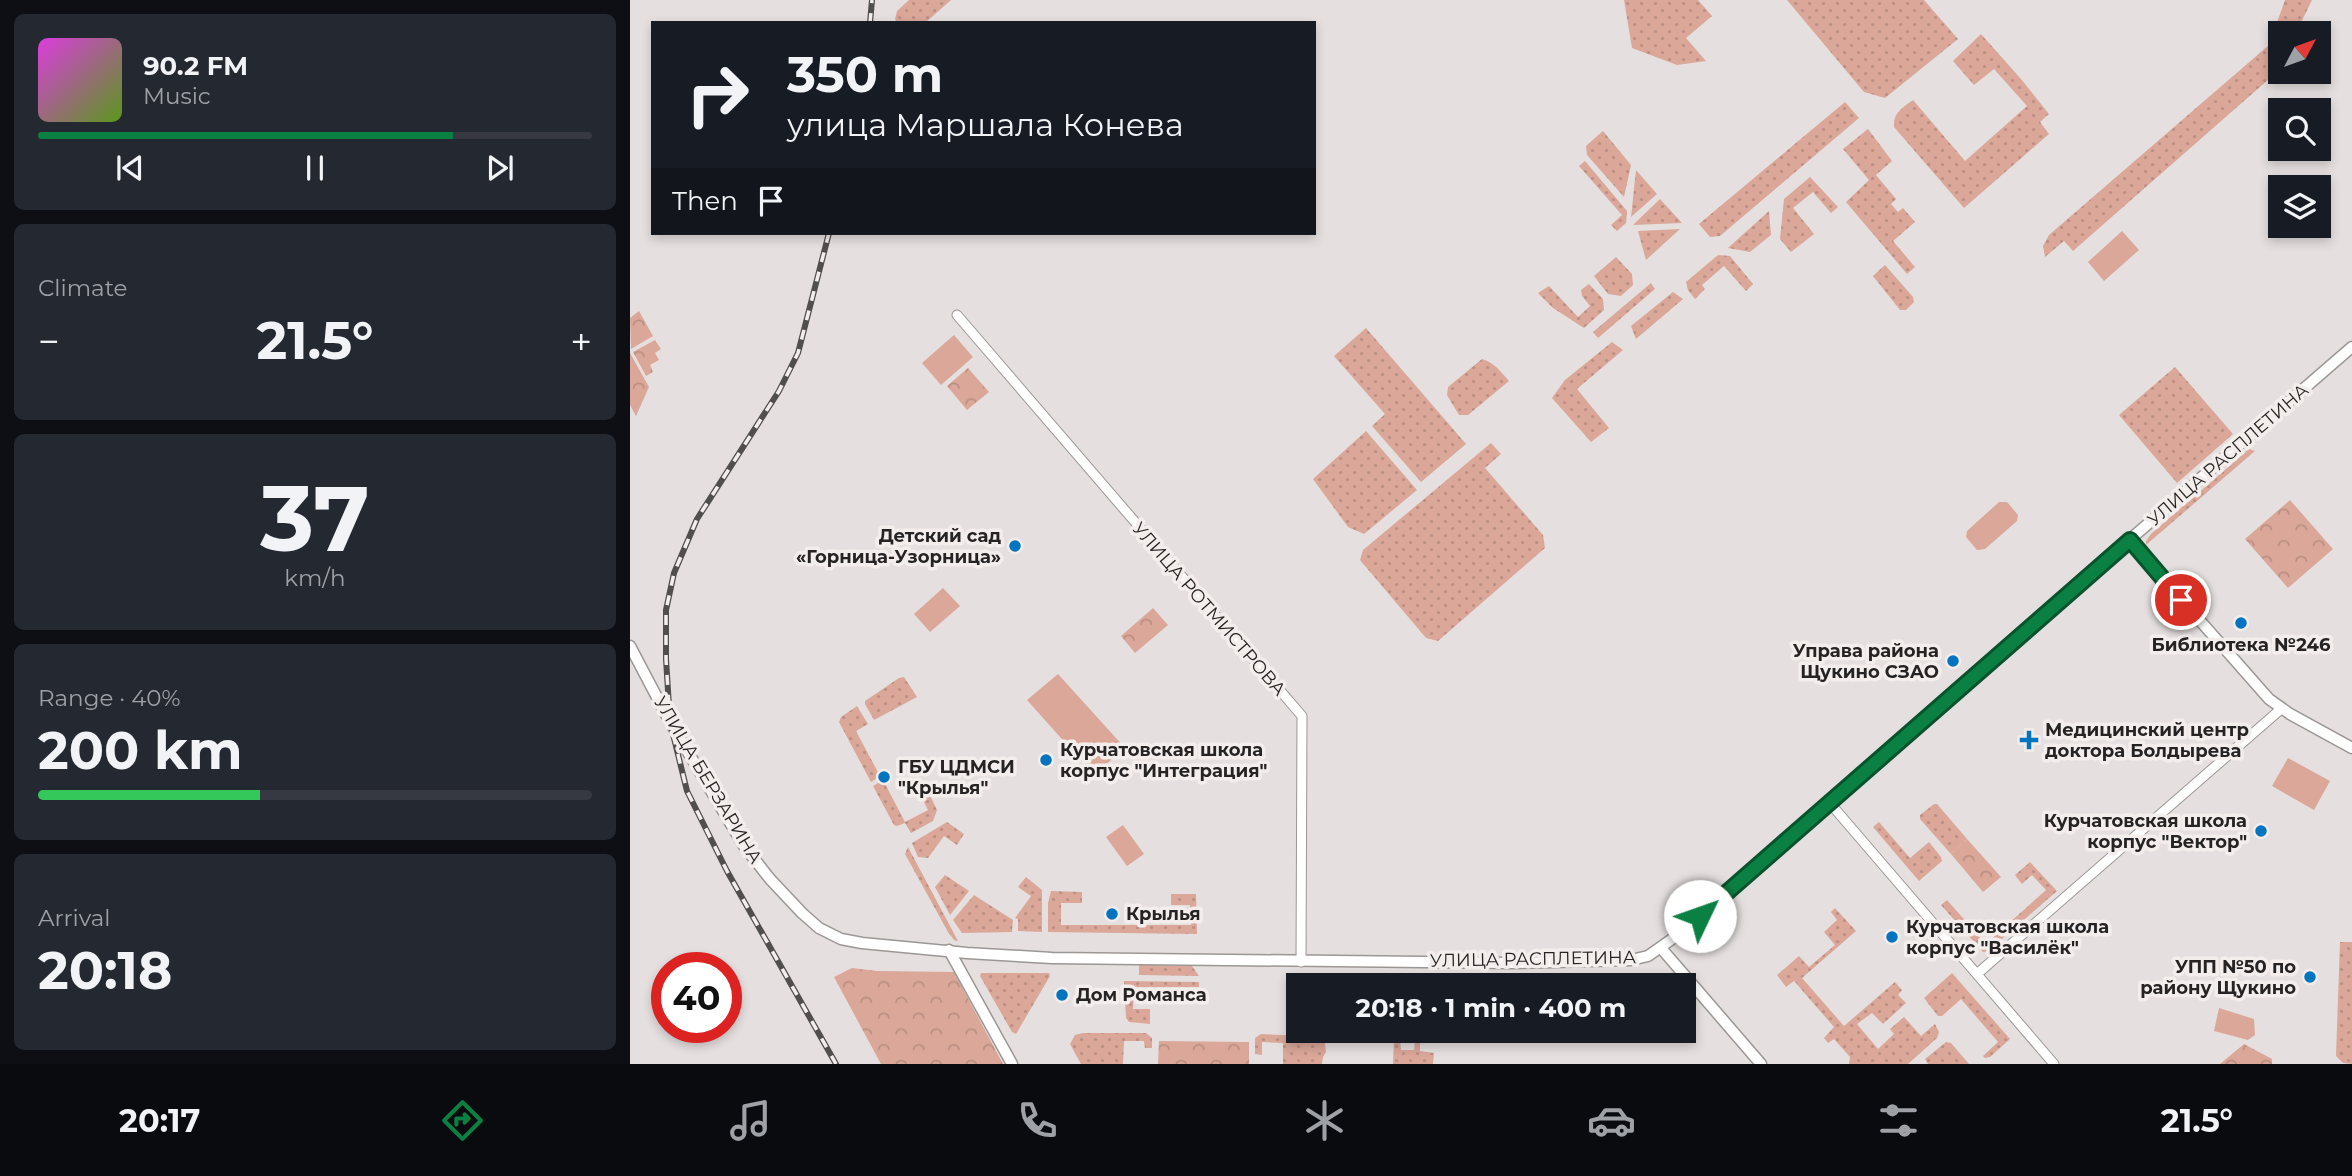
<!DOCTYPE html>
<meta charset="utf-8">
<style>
:root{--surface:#171b24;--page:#242831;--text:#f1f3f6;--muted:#9ea1a6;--line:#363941;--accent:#0b8043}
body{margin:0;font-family:Montserrat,sans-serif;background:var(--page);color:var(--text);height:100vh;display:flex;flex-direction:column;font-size:26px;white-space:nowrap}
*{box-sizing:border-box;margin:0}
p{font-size:23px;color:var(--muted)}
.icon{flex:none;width:38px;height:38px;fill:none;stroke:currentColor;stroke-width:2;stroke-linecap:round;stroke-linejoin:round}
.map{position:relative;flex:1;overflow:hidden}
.details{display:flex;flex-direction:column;gap:14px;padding:14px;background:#0d0f14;width:630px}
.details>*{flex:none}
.guide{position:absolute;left:21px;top:21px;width:665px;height:214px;border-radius:0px;box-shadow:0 4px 10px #0003;background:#171b24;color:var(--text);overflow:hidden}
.needle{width:46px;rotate:49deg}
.controls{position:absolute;left:1638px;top:21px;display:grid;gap:14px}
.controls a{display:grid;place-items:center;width:63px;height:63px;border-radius:0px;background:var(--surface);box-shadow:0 4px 10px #0003;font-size:35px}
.speed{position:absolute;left:21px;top:952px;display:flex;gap:14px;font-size:35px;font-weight:700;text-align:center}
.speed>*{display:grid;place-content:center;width:91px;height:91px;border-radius:50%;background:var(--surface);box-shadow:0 4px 10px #0003;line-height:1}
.speed .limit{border:10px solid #d22;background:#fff;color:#111}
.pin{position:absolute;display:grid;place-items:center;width:60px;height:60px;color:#fff;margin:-30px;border:4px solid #fff;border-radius:50%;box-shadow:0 2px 7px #0007}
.me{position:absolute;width:77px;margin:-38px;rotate:48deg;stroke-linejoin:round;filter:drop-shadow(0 0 5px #0008)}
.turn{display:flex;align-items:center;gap:24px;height:147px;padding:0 21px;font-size:32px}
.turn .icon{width:91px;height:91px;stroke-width:2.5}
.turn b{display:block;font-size:49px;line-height:60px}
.then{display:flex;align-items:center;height:66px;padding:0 21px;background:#0003;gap:14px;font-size:26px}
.big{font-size:52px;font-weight:700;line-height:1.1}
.details .widget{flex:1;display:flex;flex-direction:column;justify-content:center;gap:10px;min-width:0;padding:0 24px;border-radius:10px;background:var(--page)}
.details .dial{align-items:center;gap:0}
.dial b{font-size:91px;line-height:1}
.song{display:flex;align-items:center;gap:21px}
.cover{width:84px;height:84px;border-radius:10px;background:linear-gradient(135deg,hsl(300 70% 55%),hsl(90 70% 35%))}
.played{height:7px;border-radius:4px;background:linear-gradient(90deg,var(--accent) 75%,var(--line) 75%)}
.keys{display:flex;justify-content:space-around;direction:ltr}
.heat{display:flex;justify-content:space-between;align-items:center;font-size:38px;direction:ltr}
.charge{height:10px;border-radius:5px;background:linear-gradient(90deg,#34c759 40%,var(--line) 0)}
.trip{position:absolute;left:656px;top:973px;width:410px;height:70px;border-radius:0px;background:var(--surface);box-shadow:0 4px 10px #0003;font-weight:700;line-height:70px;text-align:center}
.menu{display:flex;height:112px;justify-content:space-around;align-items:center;background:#090b0e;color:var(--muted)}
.menu .icon{width:49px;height:49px}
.menu .on{color:var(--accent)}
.menu b{font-size:32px;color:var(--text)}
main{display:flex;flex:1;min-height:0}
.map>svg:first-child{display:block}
.grass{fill:url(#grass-dots)}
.forest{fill:url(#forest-crowns)}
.garden{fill:#daa798}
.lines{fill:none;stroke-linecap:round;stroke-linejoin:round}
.minor-casing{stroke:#9b9795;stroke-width:11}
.tertiary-casing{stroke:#9b9795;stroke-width:13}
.minor{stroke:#fff;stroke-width:9}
.tertiary{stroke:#fff;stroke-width:10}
.rail-casing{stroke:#514e4e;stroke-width:6}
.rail{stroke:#f3eeec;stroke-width:3.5;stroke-dasharray:10;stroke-linecap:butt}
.route-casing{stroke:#07532c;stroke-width:18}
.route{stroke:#0b8043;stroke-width:12}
.poi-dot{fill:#0374bf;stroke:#f3eeec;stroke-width:2.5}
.labels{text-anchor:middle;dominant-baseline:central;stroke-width:7;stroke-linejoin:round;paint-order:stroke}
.street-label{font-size:18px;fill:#252323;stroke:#f3eeec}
.poi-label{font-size:18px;font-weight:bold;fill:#252323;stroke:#f3eeec;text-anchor:start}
</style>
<main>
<section class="details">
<div class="widget">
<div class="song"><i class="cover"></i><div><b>90.2 FM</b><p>Music</p></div></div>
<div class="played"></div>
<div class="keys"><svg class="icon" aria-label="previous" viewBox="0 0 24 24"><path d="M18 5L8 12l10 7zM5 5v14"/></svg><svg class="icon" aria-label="pause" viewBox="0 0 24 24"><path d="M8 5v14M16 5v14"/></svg><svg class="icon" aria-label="next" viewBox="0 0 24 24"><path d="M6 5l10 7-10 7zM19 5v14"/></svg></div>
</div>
<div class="widget"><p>Climate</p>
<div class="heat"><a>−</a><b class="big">21.5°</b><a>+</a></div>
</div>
<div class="widget dial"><b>37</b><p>km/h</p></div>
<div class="widget"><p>Range · 40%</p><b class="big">200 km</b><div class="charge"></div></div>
<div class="widget"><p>Arrival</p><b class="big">20:18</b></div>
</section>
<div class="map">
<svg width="1722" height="1064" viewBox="0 0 1722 1064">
<defs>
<pattern id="grass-dots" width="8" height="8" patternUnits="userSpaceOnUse" patternTransform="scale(1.75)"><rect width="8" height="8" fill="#daa798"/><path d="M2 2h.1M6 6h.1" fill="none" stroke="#bb8f83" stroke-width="1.8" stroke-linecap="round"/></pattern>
<pattern id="forest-crowns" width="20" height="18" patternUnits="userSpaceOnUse" patternTransform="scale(1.75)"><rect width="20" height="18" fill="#daa798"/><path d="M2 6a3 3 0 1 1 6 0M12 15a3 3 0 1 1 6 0" fill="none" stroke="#bb8f83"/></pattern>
</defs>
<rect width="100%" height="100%" fill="#e5e0df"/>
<!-- grass -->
<g class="grass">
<path d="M279,0H321L295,23H267L265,19L267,11Z"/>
<path d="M994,0H1068L1082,16L1056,38L1076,61L1047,65L1002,48Z"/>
<path d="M1157,0H1294L1328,39L1255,98L1234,92Z"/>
<path d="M1655,0H1682L1666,33H1650V66L1647,72L1443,251L1434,241L1415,257L1413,246L1419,235L1639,45Z"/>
<path d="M1351,34L1391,79L1419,114L1410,122L1419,134L1334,208L1264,127C1263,113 1272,108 1283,100L1335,161L1397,106L1364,69L1344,85L1323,61Z"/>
<path d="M1215,102L1229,118L1090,236L1080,237L1069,224Z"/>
<path d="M1238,129L1262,161L1246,175L1266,199L1261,204L1268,212L1273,208L1285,222L1263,241L1285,267L1277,274L1216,202L1239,180L1213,149Z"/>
<path d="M973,131L1001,165L994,197L957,155L956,146Z"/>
<path d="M955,161L997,211L996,223L987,231L981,225L992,215L949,166Z"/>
<path d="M1006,170L1027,194L1001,217Z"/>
<path d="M1180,177L1208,207L1201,213L1183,192L1163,208L1184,234L1161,252L1150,239L1154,199Z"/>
<path d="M1030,199L1052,223L1003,225Z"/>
<path d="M1139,211L1141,235L1120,252L1098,248Z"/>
<path d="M1050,229L1016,260L1008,231Z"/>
<path d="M1088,255L1100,256L1123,284L1116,291L1094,266L1072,285L1075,289L1065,299L1058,290L1056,282Z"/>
<path d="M986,257L1002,274L1003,285L991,296L978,294L964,276Z"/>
<path d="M1255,265L1283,297L1284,302L1276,310H1270L1243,276Z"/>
<path d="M1021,283L1025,289L968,338L963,332Z"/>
<path d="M959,284L973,299L974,310L954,328L923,308L908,293L919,286L948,317L960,306L952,296L951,290Z"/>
<path d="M1043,292L1053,299L1006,339L1001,326Z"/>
<path d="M736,328L836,444L791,482L742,426L755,414L704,356Z"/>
<path d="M982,342L993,350L947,389L979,428L961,442L922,398L935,380Z"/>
<path d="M852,359C864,362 871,372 879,381L838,415H829L817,395L818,387Z"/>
<path d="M1545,367L1603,434L1547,483L1489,415Z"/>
<path d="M736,431L787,490L734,534L718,527L683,479Z"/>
<path d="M861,443L871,454L855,468L913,535L915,548L808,641L796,638L730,560L733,550Z"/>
<path d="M1619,449L1625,451L1516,545V541L1521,534Z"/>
<path d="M269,678L274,677L287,697L244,720L235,704V701Z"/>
<path d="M227,706L238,724L226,731L250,776L241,782L209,722L211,717Z"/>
<path d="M253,780L275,822L298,810L291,796L298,791L307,810L303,821L281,833L275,823L267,826L264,825L243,786Z"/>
<path d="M1304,804H1307L1337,839L1321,854L1290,819V815Z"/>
<path d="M317,822L334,834L327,845L314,836L298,858L288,857L282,843Z"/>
<path d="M1249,822L1280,858L1299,842L1311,857L1312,861L1289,881L1243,827Z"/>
<path d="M278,847L328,941L324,940L318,932L275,854Z"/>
<path d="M1400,862L1427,891L1358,951L1353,952L1311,905L1317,900L1356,944L1416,890L1402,875L1392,884L1385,875Z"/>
<path d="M315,875L339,891L320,915L305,887Z"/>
<path d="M396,877L412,890V932L388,931V919L385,918L401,896L388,887Z"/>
<path d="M421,891L452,892V903H431V925H561L560,905H541V894H566L567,934L418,932V903Z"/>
<path d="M344,895L383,920L382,932L332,933L323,920Z"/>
<path d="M1205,908L1226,931L1172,978L1214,1026L1265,982L1272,990L1268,995L1276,1003L1253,1024L1242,1013L1227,1024L1248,1049L1264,1034L1260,1029L1274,1017L1291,1036L1305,1024L1309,1032L1307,1038L1278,1064H1219L1220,1057L1204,1039L1198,1043L1194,1038L1204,1027L1164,981L1156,987L1147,975L1169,956L1179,967L1205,945L1194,932L1207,920L1201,912Z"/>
<path d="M1710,942H1722V1064L1713,1063L1706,1056Z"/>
<path d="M509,965L562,966L569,976L509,975Z"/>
<path d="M351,973H419L420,976L386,1034L382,1032L350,976Z"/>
<path d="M1322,973L1380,1039L1360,1057L1355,1058L1353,1056L1368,1042L1331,999L1312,1016H1308L1294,998Z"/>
<path d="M494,981L569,982V987H504L503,1009H520V1024L499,1022L496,1018Z"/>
<path d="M453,1033H516L522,1038V1048H515L514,1041H494L493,1064H451L440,1044L445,1035Z"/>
<path d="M631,1034L694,1037L696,1052L693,1057L692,1064H653V1043L632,1042V1055L625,1054V1038Z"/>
<path d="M764,1038H770L771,1050H784L785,1039H790V1051L804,1053L803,1064H763Z"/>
<path d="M1316,1042L1321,1043L1339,1064H1298L1295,1059Z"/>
</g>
<!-- forest -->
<g class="forest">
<path d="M9,311L23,336L1,349L0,318Z"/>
<path d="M25,340L31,349L25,353L29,360L20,365L23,372L16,376L3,352Z"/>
<path d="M0,353L19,387L6,416L0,405Z"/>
<path d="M338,368L359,392L337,410L317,386Z"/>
<path d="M1660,500L1703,549L1658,588L1615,539Z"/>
<path d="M523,608L538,625L505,653L491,636Z"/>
<path d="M1337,839L1371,877L1353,892L1321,854Z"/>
<path d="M222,968L247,971L324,972L373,1064H251L204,977Z"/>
<path d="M529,1041L619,1042V1064H528Z"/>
<path d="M1614,1044L1642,1059V1064H1590Z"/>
</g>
<!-- garden -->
<g class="garden">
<path d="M1492,231L1509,250L1474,281L1458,262Z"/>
<path d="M324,335L343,357L311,385L292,363Z"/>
<path d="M1369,502H1377L1388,515L1387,521L1355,549L1347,550L1336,537L1337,531Z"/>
<path d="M313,588L330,606L300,632L284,614Z"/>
<path d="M428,674L495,748L464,775L397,700Z"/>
<path d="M1658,758L1700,781L1684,810L1642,786Z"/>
<path d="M493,825L514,854L497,866L476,837Z"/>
<path d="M1589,1008L1624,1019L1625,1035L1618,1040L1584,1031Z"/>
</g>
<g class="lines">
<defs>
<g id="minor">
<path d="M327,315L672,716L671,962"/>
<path d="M1199,802L1424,1064"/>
<path d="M1347,974L1651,709"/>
</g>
<g id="tertiary">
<path d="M1499,540L1639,699L1660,714L1722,748"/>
<path d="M0,646L40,722L114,846L140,879L172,913L189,928L211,939L232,943L337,953L422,958L882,963L1001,960L1018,956L1052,932L1309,705L1722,347"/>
<path d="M1031,948L1131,1064"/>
<path d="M319,950L382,1064"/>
</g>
</defs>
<!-- minor casing -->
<use href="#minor" class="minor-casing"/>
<!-- tertiary casing -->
<use href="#tertiary" class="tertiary-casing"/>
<!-- minor -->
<use href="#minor" class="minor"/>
<!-- tertiary -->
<use href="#tertiary" class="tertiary"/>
<defs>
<g id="rail">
<path d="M240,23L242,0"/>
<path d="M199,233L168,353L149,391L67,519L44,573L36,610V659L40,722L57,791L97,871L206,1064"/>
</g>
</defs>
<!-- rail casing -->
<use href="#rail" class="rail-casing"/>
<!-- rail -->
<use href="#rail" class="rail"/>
</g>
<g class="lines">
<defs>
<path id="route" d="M1070,916L1500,540L1551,600"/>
</defs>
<!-- route casing -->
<use href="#route" class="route-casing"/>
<!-- route -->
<use href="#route" class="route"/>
</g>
<!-- markers -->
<g class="poi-dot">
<circle cx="385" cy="546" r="7"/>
<circle cx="1611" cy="623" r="7"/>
<circle cx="1323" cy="661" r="7"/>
<path d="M1395.5 729.5h7v7h7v7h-7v7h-7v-7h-7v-7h7z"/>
<circle cx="416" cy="760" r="7"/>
<circle cx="254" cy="777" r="7"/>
<circle cx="1631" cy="831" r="7"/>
<circle cx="482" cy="914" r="7"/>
<circle cx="1262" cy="937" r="7"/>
<circle cx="1680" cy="977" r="7"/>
<circle cx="432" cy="995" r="7"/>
</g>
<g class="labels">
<!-- street labels -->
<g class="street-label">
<text transform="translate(1598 455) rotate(-41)">УЛИЦА РАСПЛЕТИНА</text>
<text transform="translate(579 609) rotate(49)">УЛИЦА РОТМИСТРОВА</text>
<text transform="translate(78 780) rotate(59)">УЛИЦА БЕРЗАРИНА</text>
<text transform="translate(903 959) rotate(-1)">УЛИЦА РАСПЛЕТИНА</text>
</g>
<!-- poi labels -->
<g class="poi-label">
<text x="371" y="536" text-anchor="end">Детский сад<tspan x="371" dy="21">«Горница-Узорница»</tspan></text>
<text x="1611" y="645" text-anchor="middle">Библиотека №246</text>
<text x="1309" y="651" text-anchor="end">Управа района<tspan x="1309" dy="21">Щукино СЗАО</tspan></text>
<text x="1415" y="730">Медицинский центр<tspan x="1415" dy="21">доктора Болдырева</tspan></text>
<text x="430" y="750">Курчатовская школа<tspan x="430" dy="21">корпус "Интеграция"</tspan></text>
<text x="268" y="767">ГБУ ЦДМСИ<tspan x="268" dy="21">"Крылья"</tspan></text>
<text x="1617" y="821" text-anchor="end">Курчатовская школа<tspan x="1617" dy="21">корпус "Вектор"</tspan></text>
<text x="496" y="914">Крылья</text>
<text x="1276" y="927">Курчатовская школа<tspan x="1276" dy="21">корпус "Василёк"</tspan></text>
<text x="1666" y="967" text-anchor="end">УПП №50 по<tspan x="1666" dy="21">району Щукино</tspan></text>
<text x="446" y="995">Дом Романса</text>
</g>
</g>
</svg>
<div class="controls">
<a><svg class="needle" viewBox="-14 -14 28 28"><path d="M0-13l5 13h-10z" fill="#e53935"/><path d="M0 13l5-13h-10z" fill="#9ea1a6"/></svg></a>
<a><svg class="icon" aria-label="search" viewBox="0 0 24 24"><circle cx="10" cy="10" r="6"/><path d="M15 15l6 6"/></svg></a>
<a><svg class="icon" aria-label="layers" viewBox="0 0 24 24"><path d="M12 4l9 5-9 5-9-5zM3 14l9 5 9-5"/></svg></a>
</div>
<div class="speed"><div class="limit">40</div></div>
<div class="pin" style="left:1551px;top:600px;background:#d93025"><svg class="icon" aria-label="arrive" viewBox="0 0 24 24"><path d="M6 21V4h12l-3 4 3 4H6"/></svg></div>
<svg class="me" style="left:1070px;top:916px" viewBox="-20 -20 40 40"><circle r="19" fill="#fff"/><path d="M0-13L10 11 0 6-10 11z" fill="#0b8043"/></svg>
<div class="trip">20:18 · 1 min · 400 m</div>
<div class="guide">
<div class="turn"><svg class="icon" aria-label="right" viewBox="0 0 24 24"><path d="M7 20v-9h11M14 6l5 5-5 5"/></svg><div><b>350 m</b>улица Маршала Конева</div></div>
<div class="then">Then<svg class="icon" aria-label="arrive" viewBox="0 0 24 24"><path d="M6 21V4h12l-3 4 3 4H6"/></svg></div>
</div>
</div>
</main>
<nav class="menu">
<b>20:17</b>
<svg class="icon on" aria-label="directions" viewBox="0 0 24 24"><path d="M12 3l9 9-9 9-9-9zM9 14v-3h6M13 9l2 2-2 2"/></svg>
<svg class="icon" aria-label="music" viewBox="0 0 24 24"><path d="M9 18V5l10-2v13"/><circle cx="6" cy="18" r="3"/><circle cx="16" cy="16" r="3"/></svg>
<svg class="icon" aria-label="phone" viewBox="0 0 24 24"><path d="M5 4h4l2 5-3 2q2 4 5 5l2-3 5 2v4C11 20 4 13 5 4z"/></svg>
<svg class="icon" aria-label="climate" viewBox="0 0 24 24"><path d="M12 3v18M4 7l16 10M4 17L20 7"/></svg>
<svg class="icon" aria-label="car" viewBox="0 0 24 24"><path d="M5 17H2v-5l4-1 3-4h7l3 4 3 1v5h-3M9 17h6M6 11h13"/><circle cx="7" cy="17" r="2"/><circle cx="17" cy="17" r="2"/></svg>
<svg class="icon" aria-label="filters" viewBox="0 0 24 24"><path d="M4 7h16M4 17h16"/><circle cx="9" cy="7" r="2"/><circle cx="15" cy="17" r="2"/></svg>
<b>21.5°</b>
</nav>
